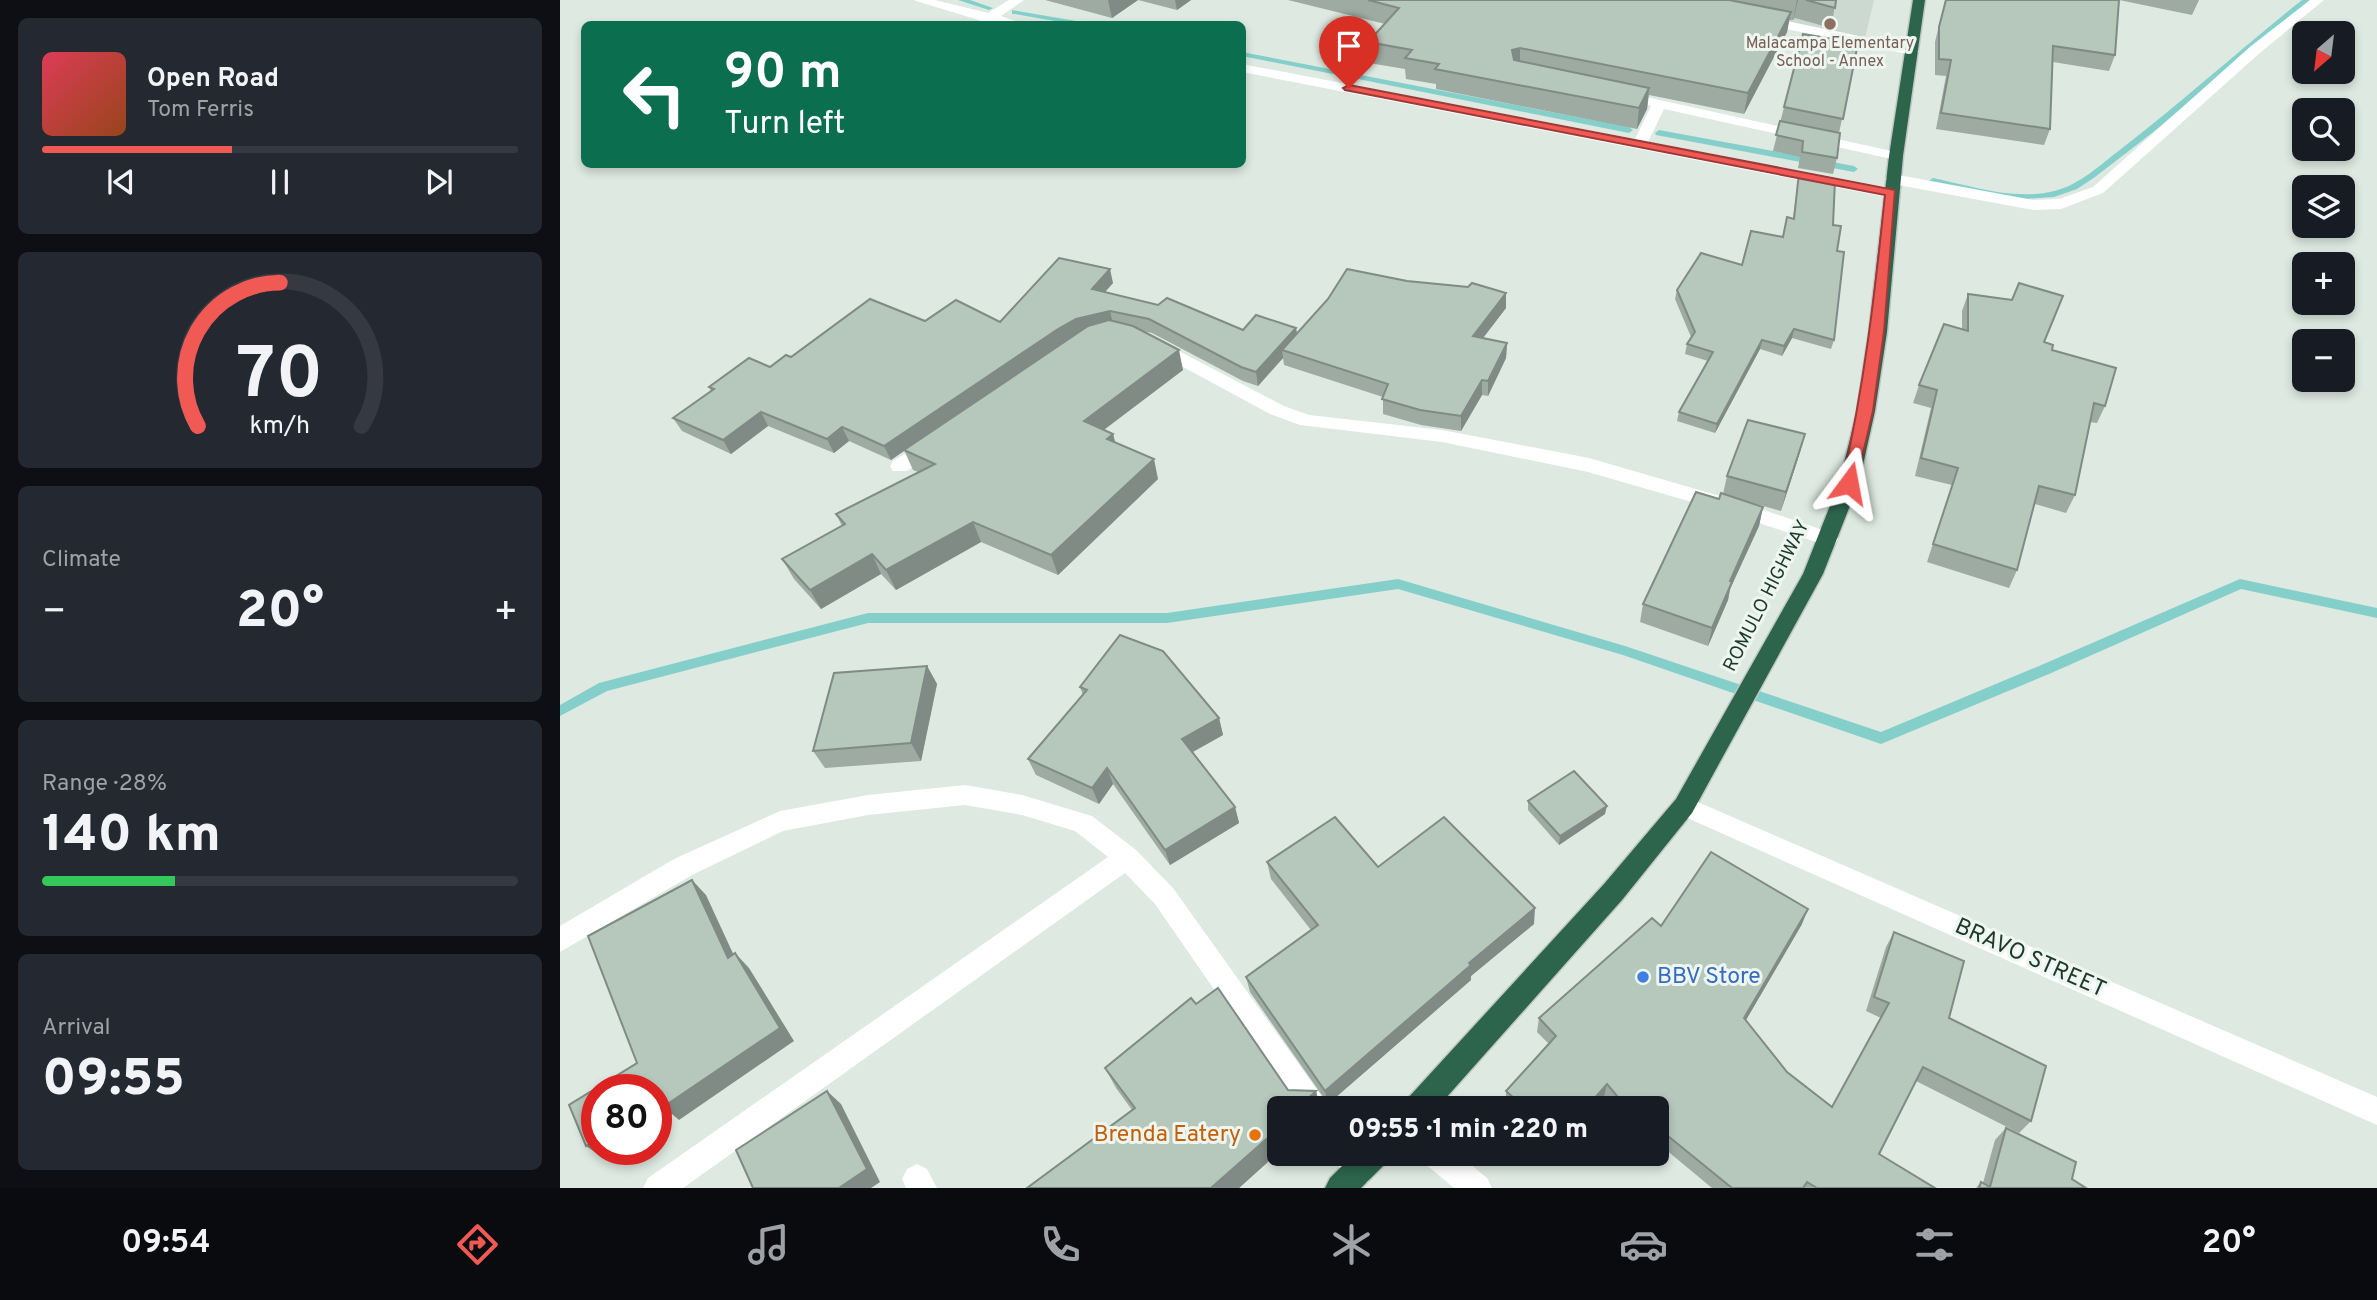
<!DOCTYPE html>
<meta charset="utf-8">
<style>
:root{--surface:#171b24;--page:#242831;--text:#f1f3f6;--muted:#9ea1a6;--line:#363941;--accent:#f05954}
body{margin:0;font-family:Overpass,sans-serif;background:var(--page);color:var(--text);height:100vh;display:flex;flex-direction:column;font-size:26px;white-space:nowrap}
*{box-sizing:border-box;margin:0}
p{font-size:23px;color:var(--muted)}
.icon{flex:none;width:38px;height:38px;fill:none;stroke:currentColor;stroke-width:2;stroke-linecap:round;stroke-linejoin:round}
.map{position:relative;flex:1;overflow:hidden}
.panel{display:flex;flex-direction:column;gap:18px;padding:18px;background:#0d0f14;width:560px}
.panel>*{flex:none}
.banner{position:absolute;left:21px;top:21px;width:665px;height:147px;border-radius:10px;box-shadow:0 4px 10px #0003;background:#0b6e4f;color:#fff;overflow:hidden}
.needle{width:46px;rotate:208deg}
.buttons{position:absolute;left:1732px;top:21px;display:grid;gap:14px}
.buttons a{display:grid;place-items:center;width:63px;height:63px;border-radius:10px;background:var(--surface);box-shadow:0 4px 10px #0003;font-size:35px}
.speed{position:absolute;left:21px;top:1074px;display:flex;gap:14px;font-size:35px;font-weight:700;text-align:center}
.speed>*{display:grid;place-content:center;width:91px;height:91px;border-radius:50%;background:var(--surface);box-shadow:0 4px 10px #0003;line-height:1}
.speed .limit{border:10px solid #d22;background:#fff;color:#111}
.pin{position:absolute;display:grid;place-items:center;width:60px;height:60px;color:#fff;margin:-72px -30px;border-radius:50% 50% 50% 0;rotate:-45deg;box-shadow:0 0 7px #0007}
.pin .icon{rotate:45deg}
.me{position:absolute;width:77px;margin:-38px;rotate:13deg;stroke-linejoin:round;filter:drop-shadow(0 0 5px #0008)}
.turn{display:flex;align-items:center;gap:24px;height:147px;padding:0 28px;font-size:32px}
.turn .icon{width:91px;height:91px;stroke-width:2.5}
.turn b{display:block;font-size:49px;line-height:60px}
.big{font-size:52px;font-weight:800;line-height:1.1}
.panel .widget{flex:1;display:flex;flex-direction:column;justify-content:center;gap:10px;min-width:0;padding:0 24px;border-radius:10px;background:var(--page)}
.panel .dial{align-items:center;gap:0}
.dial svg{height:182px;overflow:visible;fill:none;stroke:var(--line);stroke-width:7;stroke-linecap:round;text-anchor:middle}
.dial text{fill:var(--text);stroke:none}
.song{display:flex;align-items:center;gap:21px}
.cover{width:84px;height:84px;border-radius:10px;background:linear-gradient(135deg,hsl(350 70% 55%),hsl(20 70% 35%))}
.played{height:7px;border-radius:4px;background:linear-gradient(90deg,var(--accent) 40%,var(--line) 40%)}
.keys{display:flex;justify-content:space-around;direction:ltr}
.heat{display:flex;justify-content:space-between;align-items:center;font-size:38px;direction:ltr}
.charge{height:10px;border-radius:5px;background:linear-gradient(90deg,#34c759 28%,var(--line) 0)}
.trip{position:absolute;left:707px;top:1096px;width:402px;height:70px;border-radius:10px;background:var(--surface);box-shadow:0 4px 10px #0003;font-weight:800;line-height:70px;text-align:center}
.dock{display:flex;height:112px;justify-content:space-around;align-items:center;background:#090b0e;color:var(--muted)}
.dock .icon{width:49px;height:49px}
.dock .on{color:var(--accent)}
.dock b{font-size:32px;color:var(--text)}
main{display:flex;flex:1;min-height:0}
.map>svg:first-child{display:block}
.built{fill:#ccd9d0}
.lines{fill:none;stroke-linecap:round;stroke-linejoin:round}
.stream{fill:#85cfca;fill-rule:evenodd}
.highway-casing{stroke:#c0c7c4;stroke-width:3}
.minor{fill:#fff;fill-rule:evenodd}
.highway{fill:#2c644c;fill-rule:evenodd}
.wall{fill:#9daba2}
.shaded-wall{fill:#7f8b84}
.building{fill:#b6c7bc;stroke:#7f8b84;stroke-width:2}
.route{fill:#f05954;stroke:#9c3a37;stroke-width:2}
.education-dot{fill:#8d6e63;stroke:#edf6f0;stroke-width:2.5}
.shop-dot{fill:#3f7fe0;stroke:#edf6f0;stroke-width:2.5}
.food-dot{fill:#e8710a;stroke:#edf6f0;stroke-width:2.5}
.labels{text-anchor:middle;dominant-baseline:central;stroke-width:6;stroke-linejoin:round;paint-order:stroke}
.far-education-label{font-size:16px;fill:#785e54;stroke:#edf6f0}
.street-label{font-size:19px;fill:#1f382c;stroke:#edf6f0}
.near-street-label{font-size:23px;fill:#1f382c;stroke:#edf6f0}
.near-shop-label{font-size:23px;fill:#366cbe;stroke:#edf6f0;text-anchor:start}
.near-food-label{font-size:23px;fill:#c56008;stroke:#edf6f0;text-anchor:end}
</style>
<main>
<section class="panel">
<div class="widget">
<div class="song"><i class="cover"></i><div><b>Open Road</b><p>Tom Ferris</p></div></div>
<div class="played"></div>
<div class="keys"><svg class="icon" aria-label="previous" viewBox="0 0 24 24"><path d="M18 5L8 12l10 7zM5 5v14"/></svg><svg class="icon" aria-label="pause" viewBox="0 0 24 24"><path d="M8 5v14M16 5v14"/></svg><svg class="icon" aria-label="next" viewBox="0 0 24 24"><path d="M6 5l10 7-10 7zM19 5v14"/></svg></div>
</div>
<div class="widget dial"><svg viewBox="0 0 100 80">
<path d="M14 69A42 42 0 1 1 86 69"/>
<path d="M14 69A42 42 0 0 1 50 6" stroke="#f05954"/>
<text x="50" y="56" font-size="32" font-weight="700">70</text>
<text x="50" y="72" font-size="11">km/h</text>
</svg></div>
<div class="widget"><p>Climate</p>
<div class="heat"><a>−</a><b class="big">20°</b><a>+</a></div>
</div>
<div class="widget"><p>Range · 28%</p><b class="big">140 km</b><div class="charge"></div></div>
<div class="widget"><p>Arrival</p><b class="big">09:55</b></div>
</section>
<div class="map">
<svg width="1817" height="1188" viewBox="0 0 1817 1188">
<rect width="100%" height="100%" fill="#dde9e1"/>
<!-- built -->
<path class="built" d="M1110,0H1314L1305,38Z"/>
<g class="lines">
<!-- stream -->
<g class="stream">
<path d="M398,0H410L433,8L429,10Z"/>
<path d="M1742,0H1751L1592,133L1535,177L1517,189L1494,197L1464,199L1418,193L1369,181L1373,178C1412,186 1454,201 1494,191C1520,185 1541,164 1561,149C1623,101 1681,49 1742,0Z"/>
<path d="M452,10L522,22L526,24H512L455,14H452Z"/>
<path d="M682,52L1069,127L1073,130L1069,133L682,56Z"/>
<path d="M1099,130L1294,166L1298,169L1294,172L1096,135L1095,133Z"/>
<path d="M838,579L1065,646L1321,732L1479,666L1680,579L1817,608V618L1681,589L1489,674L1321,744L1063,655L838,589L607,623H308L47,691L0,716V705L39,683L308,613H607Z"/>
</g>
<defs>
<g id="highway">
<path d="M1353,0H1365L1343,156L1327,332L1315,411L1299,483L1263,574L1132,813L1062,900L877,1108H844L848,1098L1044,884L1116,799L1243,574L1279,483L1297,411L1309,332L1329,156Z"/>
<path d="M795,1153H830L826,1163L801,1188H765L770,1178Z"/>
</g>
</defs>
<!-- highway casing -->
<use href="#highway" class="highway-casing"/>
<!-- minor -->
<g class="minor">
<path d="M353,0H375L428,13L449,0H464L441,16L464,24L428,23Z"/>
<path d="M1750,0H1764L1701,52L1543,193L1501,209L1473,210L1333,184L1325,179L1333,174L1473,200L1499,199L1533,187L1691,46Z"/>
<path d="M1202,16L1352,47L1359,51L1352,55L1197,23L1195,20Z"/>
<path d="M682,64L1075,139L1091,106L1079,101L1086,97L1336,152L1343,156L1336,160L1104,109L1088,142L1331,188L1339,193L1331,198L682,72Z"/>
<path d="M596,339L724,406L749,415L882,430L1029,458L1177,501L1275,534L1278,539L1275,544L1268,546L1163,511L1028,472L882,442L740,425L710,414L590,349L587,345L590,341Z"/>
<path d="M372,437L379,438L381,443L379,448L347,471H333L330,466L333,461Z"/>
<path d="M405,785L462,795L532,816L576,850L613,888L763,1098L767,1108H736L595,904L565,873L123,1188H83L88,1178L548,857L515,831L462,815L405,805L308,815L223,831L132,875L0,952V926L114,859L220,811L308,795Z"/>
<path d="M1124,796L1817,1097V1125L1116,813L1112,806L1116,799Z"/>
<path d="M771,1153H802L813,1172L808,1182L798,1187L788,1182Z"/>
<path d="M860,1153H897L927,1178L932,1188H894L864,1163Z"/>
<path d="M357,1164L367,1169L377,1188H346L342,1179L347,1169Z"/>
</g>
<!-- highway -->
<use href="#highway" class="highway"/>
</g>
<!-- wall -->
<g class="wall">
<path d="M485,0H631L617,10L578,0L552,18Z"/>
<path d="M728,0H1276L1271,28L1235,18L1233,20H1229L1227,32L1184,114L1089,95L1087,109L1077,129L876,89V84L846,79L845,69L809,63L808,42L825,24Z"/>
<path d="M1385,0L1555,55L1549,71L1493,62L1490,129L1484,145L1376,129L1386,76L1375,75V42Z"/>
<path d="M1559,0H1639L1632,15Z"/>
<path d="M1298,43L1279,133L1277,158L1273,174L1238,168L1240,157L1213,151L1224,107Z"/>
<path d="M1239,173L1273,225L1277,251L1274,340L1271,349L1232,338L1222,356L1200,349L1155,433L1117,421L1119,412L1148,361L1125,354L1127,344L1131,337L1115,299L1117,290L1182,265L1223,237L1233,218Z"/>
<path d="M847,281L946,293V308L923,338L947,343L946,358L928,396L922,395L901,431L861,425L823,414V397L724,365L723,358L698,386L683,381L592,333L583,331L623,370L544,430L553,434L555,442L598,479L498,575L421,542L336,590L321,574L261,609L234,579L222,559L282,526L276,514L358,472L353,470L344,450L331,460L289,441L274,453L208,426L171,454L122,431L113,418L151,391L149,387L210,367L231,357L365,321L440,322L553,283L545,292L683,330L736,328L737,334Z"/>
<path d="M1408,294L1484,342L1545,406L1537,423L1530,422L1515,495L1506,513L1475,504L1457,570L1449,588L1367,562L1392,485L1355,476L1371,408L1353,403L1359,385L1402,330V311Z"/>
<path d="M1245,434L1240,452L1221,511L1168,496L1203,507L1199,526L1170,589L1168,600L1148,646L1080,622L1083,604L1159,499L1163,494L1167,476Z"/>
<path d="M367,666L377,684L361,761L265,768L253,751Z"/>
<path d="M520,687L659,718L663,735L633,752L675,807L679,823L610,865L553,784L539,804L476,775L468,759L523,695Z"/>
<path d="M968,801L1045,814L999,845L968,810Z"/>
<path d="M707,862L818,867L974,924L911,976V980L768,1104L690,992L686,977L751,930L711,879Z"/>
<path d="M1242,924L1186,1020L1227,1072L1272,1107L1321,1018L1306,1011L1326,947L1334,932L1389,1018L1471,1121L1459,1133L1356,1081L1319,1154L1375,1188H1152L1099,1144L1097,1146V1108H1053L1044,1097L1035,1108H949L946,1104V1091L989,1044L977,1032L979,1018L1101,926Z"/>
<path d="M636,1004L728,1090L756,1091L760,1108H719V1152L679,1188H467L572,1110L556,1088L545,1068Z"/>
<path d="M1446,1128L1512,1179L1526,1188H1416L1421,1182L1423,1183L1435,1140Z"/>
</g>
<!-- shaded-wall -->
<g class="shaded-wall">
<path d="M548,0H578L552,18Z"/>
<path d="M615,0H631L617,10Z"/>
<path d="M1237,0H1238L1233,20Z"/>
<path d="M1231,12L1227,32L1184,114L1188,93Z"/>
<path d="M960,48V68L952,70V50Z"/>
<path d="M1089,88L1087,109L1077,129L1079,108Z"/>
<path d="M550,269L553,283L536,302L532,289Z"/>
<path d="M946,293V308L913,351V336Z"/>
<path d="M550,311L553,324L502,343L331,460L324,446L498,329L516,319Z"/>
<path d="M736,328L738,342L722,350L723,358L698,386L696,372Z"/>
<path d="M1234,329L1232,338L1222,356L1224,346Z"/>
<path d="M1202,340L1200,349L1155,433L1157,424Z"/>
<path d="M947,343L946,358L928,396V381Z"/>
<path d="M619,350L623,370L530,440L524,421Z"/>
<path d="M922,380V395L901,431V416Z"/>
<path d="M201,412L208,426L171,454L163,440Z"/>
<path d="M282,427L289,441L274,453L267,439Z"/>
<path d="M553,434L558,454L547,439Z"/>
<path d="M1245,434L1240,452L1221,511L1226,492Z"/>
<path d="M594,459L598,479L498,575L491,555Z"/>
<path d="M1203,507L1199,526L1170,589L1168,600L1148,646L1152,628L1170,581Z"/>
<path d="M413,522L421,542L336,590L326,570Z"/>
<path d="M312,554L321,574L261,609L250,590Z"/>
<path d="M367,666L377,684L361,761L351,743Z"/>
<path d="M659,718L663,735L627,755L622,739Z"/>
<path d="M547,768L553,784L539,804L532,788Z"/>
<path d="M1047,806L1045,814L999,845L1000,836Z"/>
<path d="M675,807L679,823L610,865L605,850Z"/>
<path d="M132,880L146,895L182,973L168,958Z"/>
<path d="M975,908L974,924L911,976V980L768,1104L765,1091L909,963Z"/>
<path d="M1248,909L1242,924L1179,1032L1184,1018Z"/>
<path d="M175,953L189,968L234,1041L119,1120L112,1114L96,1125V1101Z"/>
<path d="M1047,1084L1044,1097L1035,1108H1026Z"/>
<path d="M267,1091L281,1104L320,1182L311,1188H279Z"/>
<path d="M756,1091L760,1108H737Z"/>
<path d="M719,1128V1152L679,1188H651Z"/>
<path d="M1103,1132L1099,1144L1097,1146V1136Z"/>
<path d="M37,1140V1150H58L45,1159L26,1146Z"/>
</g>
<!-- building -->
<g class="building">
<path d="M808,0H1169L1231,12L1188,93L960,48L952,50L954,60L1089,88L1079,108L875,69L879,64L845,58L852,50L808,42L839,8Z"/>
<path d="M1246,0H1276L1275,8Z"/>
<path d="M1386,0H1559L1555,55L1493,46L1490,129L1381,113L1391,60L1379,59V27Z"/>
<path d="M1243,34L1298,43L1283,119L1224,107Z"/>
<path d="M1220,121L1280,133L1277,158L1242,152L1243,141L1216,135Z"/>
<path d="M1239,173L1275,180L1273,225L1281,226L1277,251L1284,252L1274,340L1234,329L1224,346L1202,340L1157,424L1119,412L1153,352L1127,344L1135,332L1117,290L1141,253L1182,265L1191,231L1223,237L1227,217L1234,219Z"/>
<path d="M499,258L550,269L532,289L598,305L607,298L683,330L696,315L736,328L696,372L681,367L589,319L550,311L516,319L498,329L324,446L282,427L267,439L201,412L163,440L113,418L154,389L149,387L189,358L210,367L226,355L231,357L310,299L365,321L396,300L440,322Z"/>
<path d="M787,269L847,281L908,287L912,283L946,293L913,336L947,343L928,381L922,380L901,416L860,410L822,399L828,384L722,350L768,299Z"/>
<path d="M1459,283L1503,296L1484,342L1493,345L1492,350L1556,368L1545,406L1534,403L1515,495L1479,486L1457,570L1373,544L1398,468L1361,458L1377,390L1359,385L1384,324L1408,331V294L1452,300Z"/>
<path d="M549,320L573,326L619,350L524,421L553,434L547,439L594,459L491,555L413,522L326,570L312,554L250,590L222,559L285,524L276,514L375,464L344,450L528,326Z"/>
<path d="M1188,420L1245,434L1226,492L1167,476Z"/>
<path d="M1136,492L1159,499L1161,493L1203,507L1170,581L1172,582L1152,628L1083,604Z"/>
<path d="M560,635L603,651L659,718L622,739L675,807L605,850L547,768L532,788L468,759L527,690L520,687Z"/>
<path d="M367,666L351,743L253,751L274,673Z"/>
<path d="M1014,771L1047,806L1000,836L968,801Z"/>
<path d="M775,817L818,867L884,817L975,908L909,963L911,965L765,1091L686,977L758,925L707,862Z"/>
<path d="M1151,852L1248,909L1184,1018L1227,1072L1272,1107L1329,1003L1314,997L1334,932L1404,961L1389,1018L1486,1066L1471,1121L1363,1067L1319,1154L1375,1188H1257L1247,1182L1243,1188H1172L1103,1132L1097,1136V1108H1067L1047,1084L1026,1108H965L946,1091L996,1036L979,1018L1092,918L1101,926Z"/>
<path d="M132,880L168,958L175,953L220,1028L103,1107L99,1099L96,1101V1090H37V1140L26,1146L9,1105L77,1063L28,936Z"/>
<path d="M658,988L728,1090L756,1091L737,1108H719V1128L651,1188H467L575,1108L545,1068L631,998L636,1004Z"/>
<path d="M267,1091L307,1169L279,1188H193L176,1150Z"/>
<path d="M1446,1128L1516,1162L1512,1179L1526,1188H1419L1421,1182L1430,1187Z"/>
</g>
<!-- route -->
<path class="route" d="M789,85L1335,190L1324,332L1313,411L1295,487L1289,489L1282,483C1304,388 1315,293 1325,195L785,90L783,88Z"/>
<!-- markers -->
<circle class="education-dot" cx="1270" cy="24" r="7"/>
<circle class="shop-dot" cx="1083" cy="977" r="7"/>
<circle class="food-dot" cx="695" cy="1135" r="7"/>
<g class="labels">
<!-- far-education labels -->
<g class="far-education-label">
<text x="1270" y="44">Malacampa Elementary<tspan x="1270" dy="18">School - Annex</tspan></text>
</g>
<!-- street labels -->
<g class="street-label">
<text transform="translate(1207 596) rotate(-63)">ROMULO HIGHWAY</text>
</g>
<!-- near-street labels -->
<g class="near-street-label">
<text transform="translate(1470 959) rotate(24)">BRAVO STREET</text>
</g>
<!-- near-shop labels -->
<g class="near-shop-label">
<text x="1097" y="977">BBV Store</text>
</g>
<!-- near-food labels -->
<g class="near-food-label">
<text x="681" y="1135">Brenda Eatery</text>
</g>
</g>
</svg>
<div class="buttons">
<a><svg class="needle" viewBox="-14 -14 28 28"><path d="M0-13l5 13h-10z" fill="#e53935"/><path d="M0 13l5-13h-10z" fill="#9ea1a6"/></svg></a>
<a><svg class="icon" aria-label="search" viewBox="0 0 24 24"><circle cx="10" cy="10" r="6"/><path d="M15 15l6 6"/></svg></a>
<a><svg class="icon" aria-label="layers" viewBox="0 0 24 24"><path d="M12 4l9 5-9 5-9-5zM3 14l9 5 9-5"/></svg></a>
<a>+</a>
<a>−</a>
</div>
<div class="speed"><div class="limit">80</div></div>
<div class="pin" style="left:789px;top:88px;background:#d93025"><svg class="icon" aria-label="arrive" viewBox="0 0 24 24"><path d="M6 21V4h12l-3 4 3 4H6"/></svg></div>
<svg class="me" style="left:1289px;top:483px" viewBox="-20 -20 40 40"><path d="M0-17L14 15 0 8-14 15z" fill="#f05954" stroke="#fff" stroke-width="4"/></svg>
<div class="trip">09:55 · 1 min · 220 m</div>
<div class="banner">
<div class="turn"><svg class="icon" aria-label="left" viewBox="0 0 24 24"><path d="M17 20v-9H6M10 6l-5 5 5 5"/></svg><div><b>90 m</b>Turn left</div></div>
</div>
</div>
</main>
<nav class="dock">
<b>09:54</b>
<svg class="icon on" aria-label="directions" viewBox="0 0 24 24"><path d="M12 3l9 9-9 9-9-9zM9 14v-3h6M13 9l2 2-2 2"/></svg>
<svg class="icon" aria-label="music" viewBox="0 0 24 24"><path d="M9 18V5l10-2v13"/><circle cx="6" cy="18" r="3"/><circle cx="16" cy="16" r="3"/></svg>
<svg class="icon" aria-label="phone" viewBox="0 0 24 24"><path d="M5 4h4l2 5-3 2q2 4 5 5l2-3 5 2v4C11 20 4 13 5 4z"/></svg>
<svg class="icon" aria-label="climate" viewBox="0 0 24 24"><path d="M12 3v18M4 7l16 10M4 17L20 7"/></svg>
<svg class="icon" aria-label="car" viewBox="0 0 24 24"><path d="M5 17H2v-5l4-1 3-4h7l3 4 3 1v5h-3M9 17h6M6 11h13"/><circle cx="7" cy="17" r="2"/><circle cx="17" cy="17" r="2"/></svg>
<svg class="icon" aria-label="filters" viewBox="0 0 24 24"><path d="M4 7h16M4 17h16"/><circle cx="9" cy="7" r="2"/><circle cx="15" cy="17" r="2"/></svg>
<b>20°</b>
</nav>
